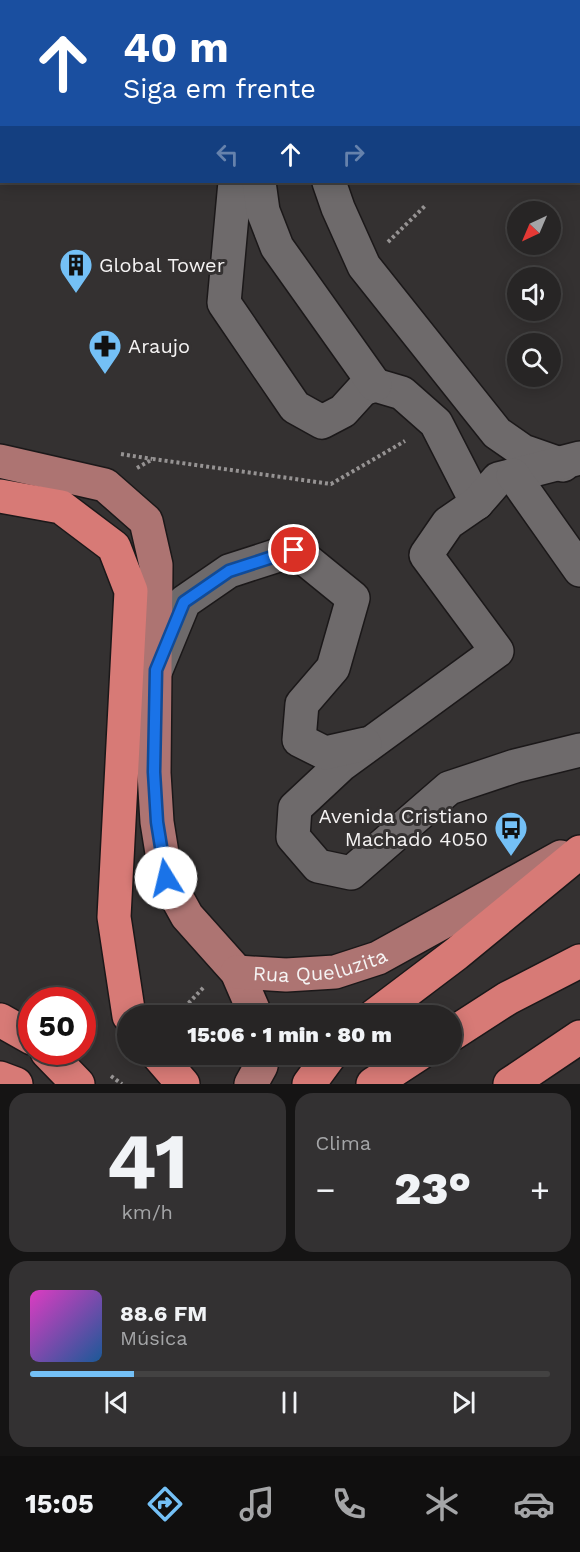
<!DOCTYPE html>
<html lang="pt">
<meta charset="utf-8">
<style>
:root{--surface:#272525;--page:#333132;--text:#f1f3f6;--muted:#a4a5a7;--line:#434242;--accent:#74c0f6}
body{margin:0;font-family:"Work Sans",sans-serif;background:var(--page);color:var(--text);height:100vh;display:flex;flex-direction:column;font-size:22px;white-space:nowrap}
*{box-sizing:border-box;margin:0}
p{font-size:20px;color:var(--muted)}
.icon{flex:none;width:33px;height:33px;fill:none;stroke:currentColor;stroke-width:2;stroke-linecap:round;stroke-linejoin:round}
.map{position:relative;height:1084px;overflow:hidden}
.panel{display:flex;flex-direction:column;gap:9px;padding:9px;background:#151414;flex:1}
.panel>*{flex:none}
.top-card{position:absolute;left:0px;top:0px;width:580px;height:183px;box-shadow:0 3px 15px #0003,0 0 0 2px var(--line);background:#1a4fa0;color:#fff;overflow:hidden}
.needle{width:39px;rotate:224deg}
.buttons{position:absolute;left:507px;top:201px;display:grid;gap:12px}
.buttons a{display:grid;place-items:center;width:54px;height:54px;border-radius:50%;background:var(--surface);box-shadow:0 3px 15px #0003,0 0 0 2px var(--line);font-size:30px}
.speed{position:absolute;left:18px;top:987px;display:flex;gap:12px;font-size:30px;font-weight:700;text-align:center}
.speed>*{display:grid;place-content:center;width:78px;height:78px;border-radius:50%;background:var(--surface);box-shadow:0 3px 15px #0003,0 0 0 2px var(--line);line-height:1}
.speed .limit{border:9px solid #d22;background:#fff;color:#111}
.pin{position:absolute;display:grid;place-items:center;width:51px;height:51px;color:#fff;margin:-26px;border:3px solid #fff;border-radius:50%;box-shadow:0 2px 6px #0007}
.me{position:absolute;width:66px;margin:-33px;rotate:351deg;stroke-linejoin:round;filter:drop-shadow(0 0 4px #0008)}
.turn{display:flex;align-items:center;gap:21px;height:126px;padding:0 24px;font-size:27px}
.turn .icon{width:78px;height:78px;stroke-width:2.5}
.turn b{display:block;font-size:42px;line-height:51px}
.lanes{display:flex;align-items:center;height:57px;padding:0 24px;background:#0003;justify-content:center;gap:30px;direction:ltr}
.lanes .off{opacity:.35}
.big{font-size:45px;font-weight:800;line-height:1.1}
.panel .widget{flex:1;display:flex;flex-direction:column;justify-content:center;gap:9px;min-width:0;padding:0 21px;border-radius:18px;background:var(--page)}
.panel .dial{align-items:center;gap:0}
.dial b{font-size:78px;line-height:1}
.song{display:flex;align-items:center;gap:18px}
.cover{width:72px;height:72px;border-radius:9px;background:linear-gradient(135deg,hsl(310 70% 55%),hsl(210 70% 35%))}
.played{height:6px;border-radius:3px;background:linear-gradient(90deg,var(--accent) 20%,var(--line) 20%)}
.keys{display:flex;justify-content:space-around;direction:ltr}
.heat{display:flex;justify-content:space-between;align-items:center;font-size:33px;direction:ltr}
.panel .tiles{flex:1;display:grid;gap:9px;grid-template-columns:1fr 1fr}
.widget:last-child{grid-column:span 2}
.trip{position:absolute;left:117px;top:1005px;width:345px;height:60px;border-radius:30px;background:var(--surface);box-shadow:0 3px 15px #0003,0 0 0 2px var(--line);font-weight:800;line-height:60px;text-align:center}
.menu{display:flex;height:96px;justify-content:space-around;align-items:center;background:#100f0f;color:var(--muted)}
.menu .icon{width:42px;height:42px}
.menu .on{color:var(--accent)}
.menu b{font-size:27px;color:var(--text)}
.map>svg:first-child{display:block}
.green{fill:#533425}
.lines{fill:none;stroke-linecap:round;stroke-linejoin:round}
.minor-casing{stroke:#1b1819;stroke-width:36}
.major-casing{stroke:#1b1819;stroke-width:36}
.highway-casing{stroke:#1b1819;stroke-width:36}
.path{stroke:#969393;stroke-width:4;stroke-dasharray:3 3;stroke-linecap:butt}
.minor{stroke:#6e6a6b;stroke-width:33}
.major{stroke:#ad7472;stroke-width:33}
.highway{stroke:#d77a76;stroke-width:33}
.route-casing{stroke:#114b97;stroke-width:15}
.route{stroke:#1a73e8;stroke-width:10}
.labels{text-anchor:middle;dominant-baseline:central;stroke-width:6;stroke-linejoin:round;paint-order:stroke}
.poi-label{font-size:20px;fill:#f5f3f3;stroke:#343131;text-anchor:start}
.street-label{font-size:20px;fill:#f5f3f3;stroke:#343131}
</style>
<div class="map">
<svg width="580" height="1084" viewBox="0 0 580 1084">
<rect width="100%" height="100%" fill="#343131"/>
<!-- green -->
<path class="green" d="M0,0L110,1L2,2L1,138Z"/>
<g class="lines">
<defs>
<g id="minor">
<path d="M278,0V2"/>
<path d="M253,2V0"/>
<path d="M235,182L224,303L295,407L322,422L343,411L363,389L375,385L402,393L436,423L477,503"/>
<path d="M259,182L263,211L277,247L375,385"/>
<path d="M329,182L338,208L364,266L497,433L523,451L563,465"/>
<path d="M580,458L498,479L477,503L448,523L426,555L497,651L341,765L295,808L293,837L318,866L351,873L449,788L515,766L580,750"/>
<path d="M513,475L580,570"/>
<path d="M156,670L184,602L229,571L294,550L353,598L333,668L302,704L299,740L325,753L365,744"/>
</g>
<g id="major">
<path d="M0,461L105,485L146,521L156,565L154,773L157,822L166,878L187,916L237,972L256,1016"/>
<path id="s1" d="M237,972L286,975L335,972L378,958L561,857"/>
<path d="M251,1084L261,1066L263,1054"/>
</g>
<g id="highway">
<path d="M0,496L61,507L114,547L131,591L114,917L129,1016"/>
<path d="M374,1016L456,954L580,852"/>
<path d="M0,1020L32,1038"/>
<path d="M452,1034L508,998L580,961"/>
<path d="M47,1052L78,1084"/>
<path d="M157,1054L183,1084"/>
<path d="M0,1078L16,1084"/>
<path d="M309,1084L331,1054"/>
<path d="M373,1084L419,1054"/>
<path d="M510,1084L580,1037"/>
</g>
</defs>
<!-- minor casing -->
<use href="#minor" class="minor-casing"/>
<!-- major casing -->
<use href="#major" class="major-casing"/>
<!-- highway casing -->
<use href="#highway" class="highway-casing"/>
<!-- path -->
<g class="path">
<path d="M388,242L426,205"/>
<path d="M121,454L152,459"/>
<path d="M137,468L153,459L331,484L405,441"/>
<path d="M176,1016L205,986"/>
<path d="M111,1076L122,1084"/>
</g>
<!-- minor -->
<use href="#minor" class="minor"/>
<!-- major -->
<use href="#major" class="major"/>
<!-- highway -->
<use href="#highway" class="highway"/>
</g>
<g class="lines">
<defs>
<path id="route" d="M166,878L157,822L154,772L156,670L184,602L229,571L294,550"/>
</defs>
<!-- route casing -->
<use href="#route" class="route-casing"/>
<!-- route -->
<use href="#route" class="route"/>
</g>
<!-- icons -->
<defs>
<symbol id="building-pin" viewBox="-11 -11 22 30"><path d="M0 17L-7.5 6A9.5 9.5 0 1 1 7.5 6Z" fill="#74c0f6" stroke="#343131"/><path d="M-4-6H4V6H1V3H-1V6H-4ZM-2.5-4.3h1.7v1.8h-1.7ZM.8-4.3h1.7v1.8H.8ZM-2.5-1h1.7V.8h-1.7ZM.8-1h1.7V.8H.8Z" fill="#111"/></symbol>
<symbol id="pharmacy-pin" viewBox="-11 -11 22 30"><path d="M0 17L-7.5 6A9.5 9.5 0 1 1 7.5 6Z" fill="#74c0f6" stroke="#343131"/><path d="M-2-6h4v4h4v4h-4v4h-4v-4h-4v-4h4Z" fill="#111"/></symbol>
<symbol id="bus-pin" viewBox="-11 -11 22 30"><path d="M0 17L-7.5 6A9.5 9.5 0 1 1 7.5 6Z" fill="#74c0f6" stroke="#343131"/><path d="M-5-6H5V4H4V6H2V4H-2V6H-4V4H-5ZM-3.5-4V0h7V-4ZM-3.5 1.2v1.5H-2V1.2ZM2 1.2v1.5H3.5V1.2Z" fill="#111"/></symbol>
</defs>
<g fill-rule="evenodd">
<use href="#building-pin" x="57" y="246" width="38" height="52"/>
<use href="#pharmacy-pin" x="86" y="327" width="38" height="52"/>
<use href="#bus-pin" x="492" y="809" width="38" height="52"/>
</g>
<g class="labels">
<!-- poi labels -->
<g class="poi-label">
<text x="99" y="265">Global Tower</text>
<text x="128" y="346">Araujo</text>
<text x="488" y="816" text-anchor="end">Avenida Cristiano<tspan x="488" dy="23">Machado 4050</tspan></text>
</g>
<!-- street labels -->
<g class="street-label">
<text stroke="none"><textPath href="#s1" startOffset="84">Rua Queluzita</textPath></text>
</g>
</g>
</svg>
<div class="buttons">
<a><svg class="needle" viewBox="-14 -14 28 28"><path d="M0-13l5 13h-10z" fill="#e53935"/><path d="M0 13l5-13h-10z" fill="#a4a5a7"/></svg></a>
<a><svg class="icon" aria-label="sound" viewBox="0 0 24 24"><path d="M4 9h4l5-4v14l-5-4H4zM17 9q2 3 0 6"/></svg></a>
<a><svg class="icon" aria-label="search" viewBox="0 0 24 24"><circle cx="10" cy="10" r="6"/><path d="M15 15l6 6"/></svg></a>
</div>
<div class="speed"><div class="limit">50</div></div>
<div class="pin" style="left:294px;top:550px;background:#d93025"><svg class="icon" aria-label="arrive" viewBox="0 0 24 24"><path d="M6 21V4h12l-3 4 3 4H6"/></svg></div>
<svg class="me" style="left:166px;top:878px" viewBox="-20 -20 40 40"><circle r="19" fill="#fff"/><path d="M0-13L10 11 0 6-10 11z" fill="#1a73e8"/></svg>
<div class="trip">15:06 · 1 min · 80 m</div>
<div class="top-card">
<div class="turn"><svg class="icon" aria-label="ahead" viewBox="0 0 24 24"><path d="M12 20V5M6 11l6-6 6 6"/></svg><div><b>40 m</b>Siga em frente</div></div>
<div class="lanes"><svg class="icon off" aria-label="left" viewBox="0 0 24 24"><path d="M17 20v-9H6M10 6l-5 5 5 5"/></svg><svg class="icon" aria-label="ahead" viewBox="0 0 24 24"><path d="M12 20V5M6 11l6-6 6 6"/></svg><svg class="icon off" aria-label="right" viewBox="0 0 24 24"><path d="M7 20v-9h11M14 6l5 5-5 5"/></svg></div>
</div>
</div>
<section class="panel">
<div class="tiles">
<div class="widget dial"><b>41</b><p>km/h</p></div>
<div class="widget"><p>Clima</p>
<div class="heat"><a>−</a><b class="big">23°</b><a>+</a></div>
</div>
<div class="widget">
<div class="song"><i class="cover"></i><div><b>88.6 FM</b><p>Música</p></div></div>
<div class="played"></div>
<div class="keys"><svg class="icon" aria-label="previous" viewBox="0 0 24 24"><path d="M18 5L8 12l10 7zM5 5v14"/></svg><svg class="icon" aria-label="pause" viewBox="0 0 24 24"><path d="M8 5v14M16 5v14"/></svg><svg class="icon" aria-label="next" viewBox="0 0 24 24"><path d="M6 5l10 7-10 7zM19 5v14"/></svg></div>
</div>
</div>
</section>
<nav class="menu">
<b>15:05</b>
<svg class="icon on" aria-label="directions" viewBox="0 0 24 24"><path d="M12 3l9 9-9 9-9-9zM9 14v-3h6M13 9l2 2-2 2"/></svg>
<svg class="icon" aria-label="music" viewBox="0 0 24 24"><path d="M9 18V5l10-2v13"/><circle cx="6" cy="18" r="3"/><circle cx="16" cy="16" r="3"/></svg>
<svg class="icon" aria-label="phone" viewBox="0 0 24 24"><path d="M5 4h4l2 5-3 2q2 4 5 5l2-3 5 2v4C11 20 4 13 5 4z"/></svg>
<svg class="icon" aria-label="climate" viewBox="0 0 24 24"><path d="M12 3v18M4 7l16 10M4 17L20 7"/></svg>
<svg class="icon" aria-label="car" viewBox="0 0 24 24"><path d="M5 17H2v-5l4-1 3-4h7l3 4 3 1v5h-3M9 17h6M6 11h13"/><circle cx="7" cy="17" r="2"/><circle cx="17" cy="17" r="2"/></svg>
</nav>
